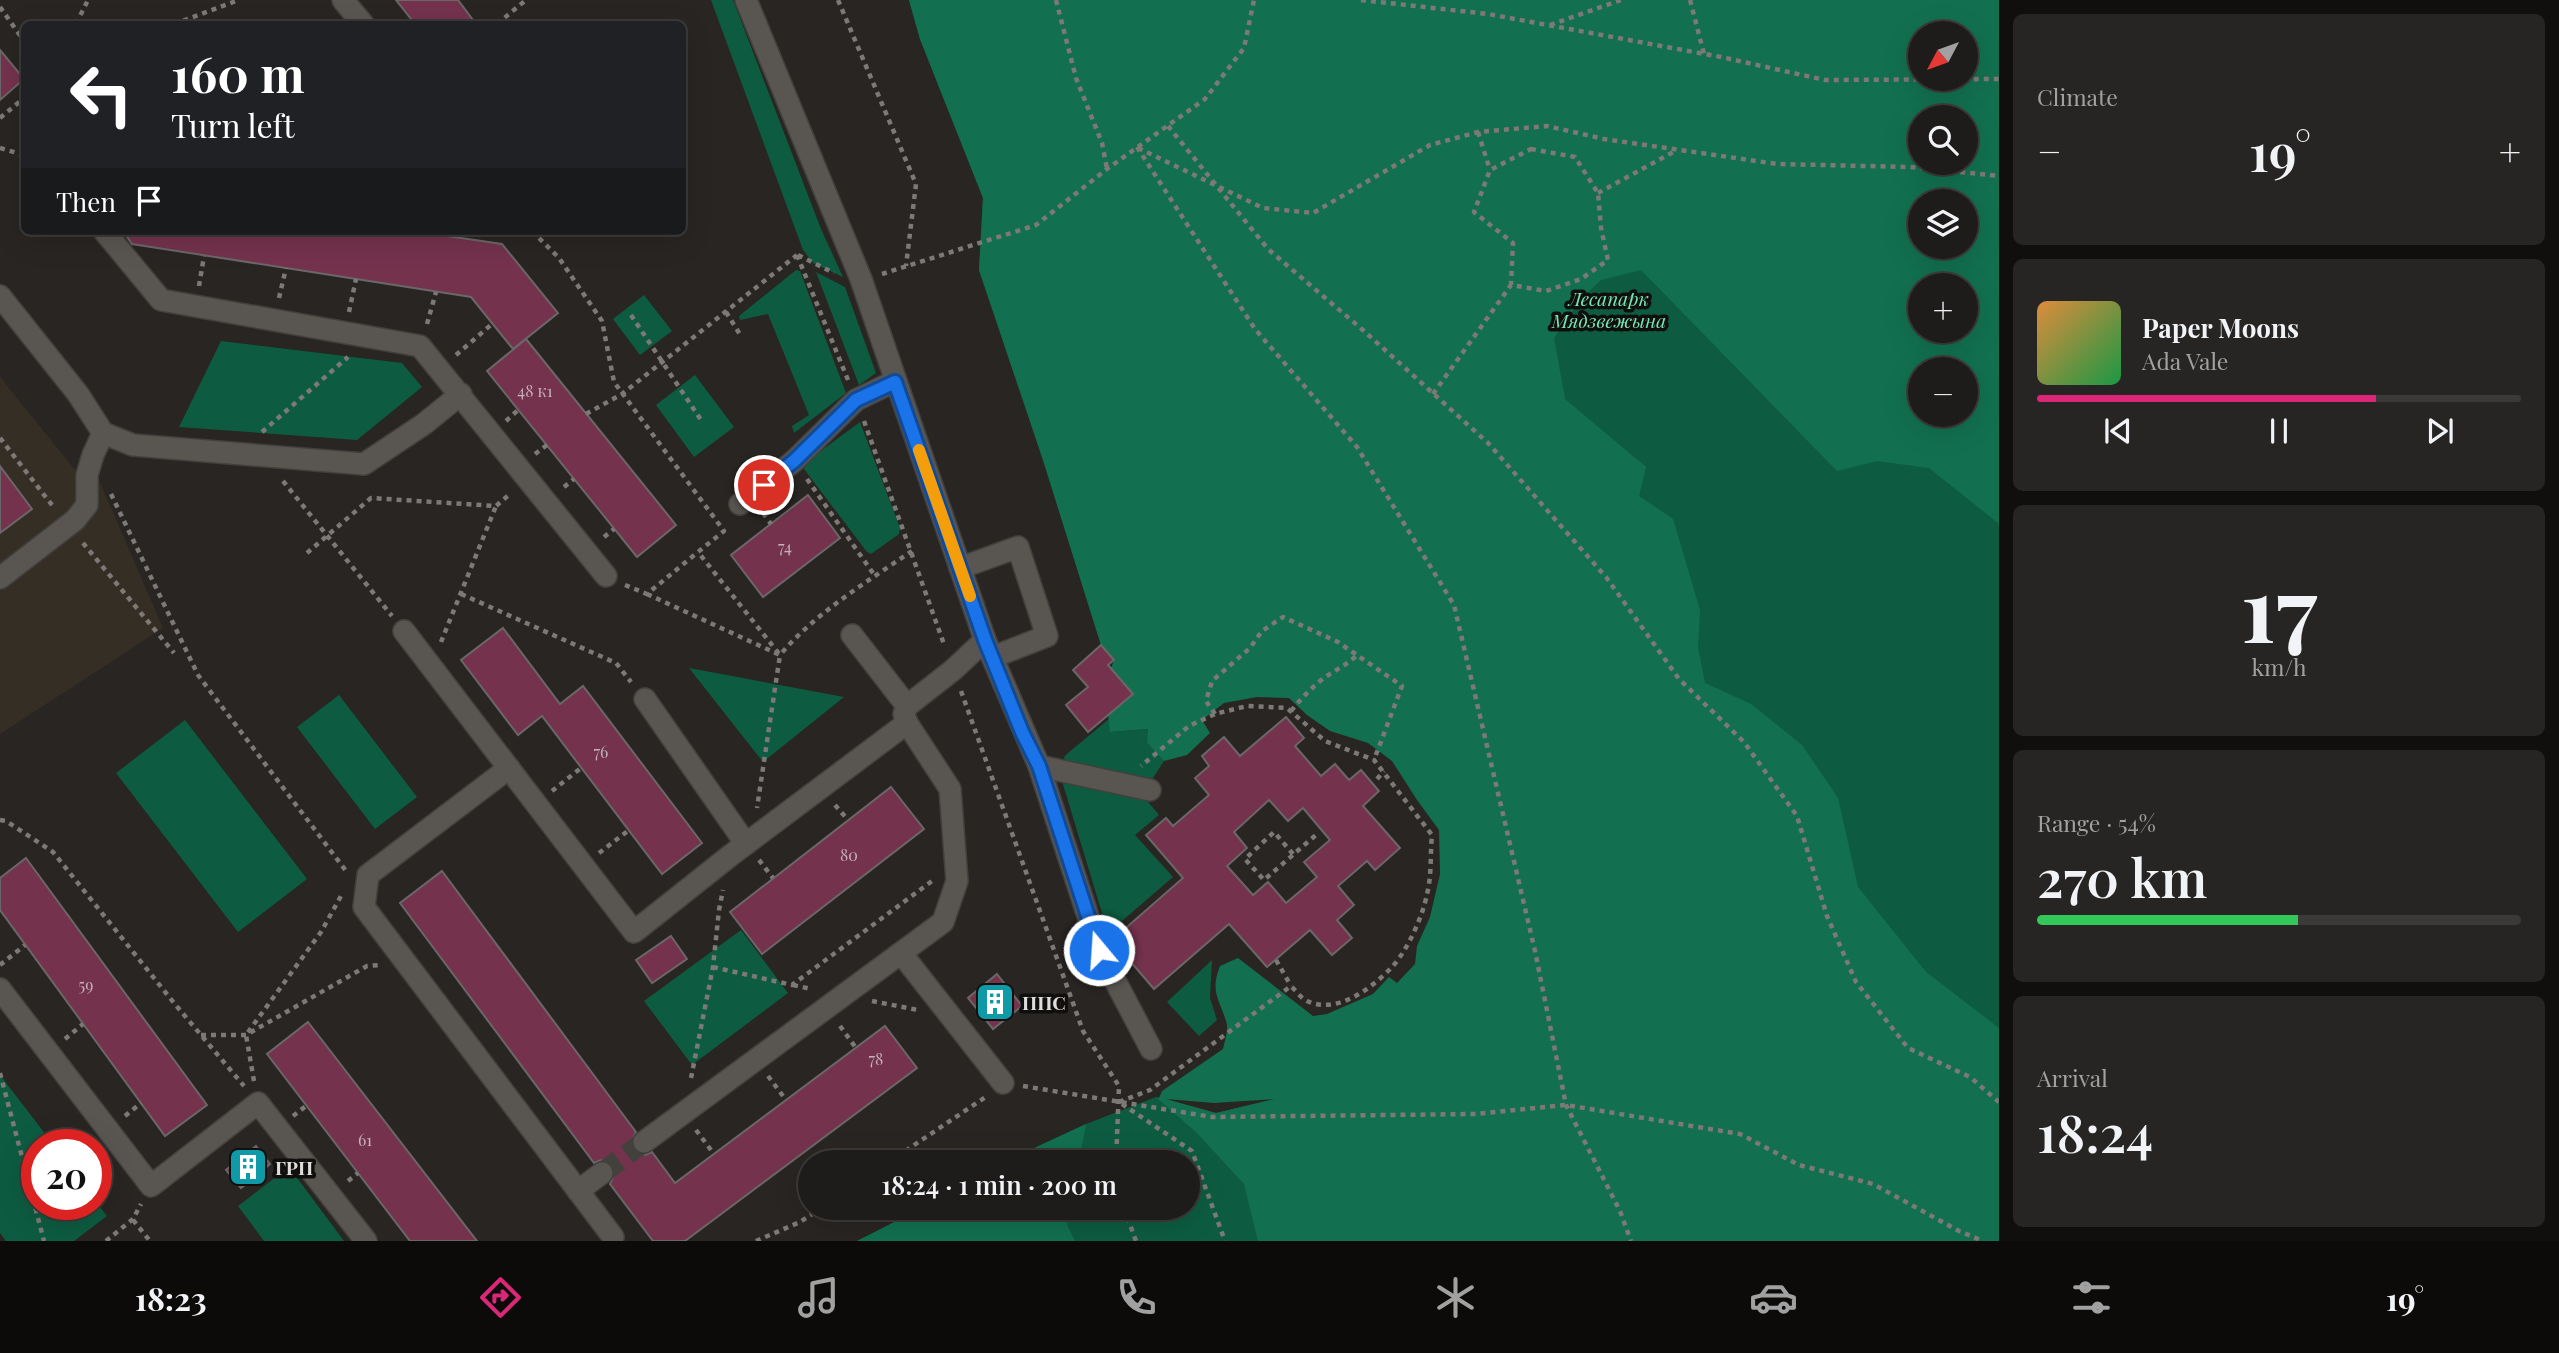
<!DOCTYPE html>
<meta charset="utf-8">
<style>
:root{--surface:#1e1c1a;--page:#262523;--text:#f1f3f6;--muted:#a1a1a2;--line:#3c3a39;--accent:#db2777}
body{margin:0;font-family:"Playfair Display",serif;background:var(--page);color:var(--text);height:100vh;display:flex;flex-direction:column;font-size:26px;white-space:nowrap}
*{box-sizing:border-box;margin:0}
p{font-size:23px;color:var(--muted)}
.icon{flex:none;width:38px;height:38px;fill:none;stroke:currentColor;stroke-width:2;stroke-linecap:round;stroke-linejoin:round}
.map{position:relative;flex:1;overflow:hidden}
.drawer{display:flex;flex-direction:column;gap:14px;padding:14px;background:#100f0e;width:560px}
.drawer>*{flex:none}
.top-card{position:absolute;left:21px;top:21px;width:665px;height:214px;border-radius:10px;box-shadow:0 7px 28px #0002,0 0 0 2px var(--line);background:#202124;color:#fff;overflow:hidden}
.needle{width:46px;rotate:229deg}
.fabs{position:absolute;left:1908px;top:21px;display:grid;gap:14px}
.fabs a{display:grid;place-items:center;width:70px;height:70px;border-radius:50%;background:var(--surface);box-shadow:0 7px 28px #0002,0 0 0 2px var(--line);font-size:35px}
.speed{position:absolute;left:21px;top:1129px;display:flex;gap:14px;font-size:35px;font-weight:700;text-align:center}
.speed>*{display:grid;place-content:center;width:91px;height:91px;border-radius:50%;background:var(--surface);box-shadow:0 7px 28px #0002,0 0 0 2px var(--line);line-height:1}
.speed .limit{border:10px solid #d22;background:#fff;color:#111}
.pin{position:absolute;display:grid;place-items:center;width:60px;height:60px;color:#fff;margin:-30px;border:4px solid #fff;border-radius:50%;box-shadow:0 2px 7px #0007}
.me{position:absolute;width:77px;margin:-38px;rotate:342deg;stroke-linejoin:round;filter:drop-shadow(0 0 5px #0008)}
.turn{display:flex;align-items:center;gap:24px;height:147px;padding:0 35px;font-size:32px}
.turn .icon{width:91px;height:91px;stroke-width:2.5}
.turn b{display:block;font-size:49px;line-height:60px}
.then{display:flex;align-items:center;height:66px;padding:0 35px;background:#0003;gap:14px;font-size:26px}
.big{font-size:52px;font-weight:600;line-height:1.1}
.drawer .widget{flex:1;display:flex;flex-direction:column;justify-content:center;gap:10px;min-width:0;padding:0 24px;border-radius:10px;background:var(--page)}
.drawer .dial{align-items:center;gap:0}
.dial b{font-size:91px;line-height:1}
.song{display:flex;align-items:center;gap:21px}
.cover{width:84px;height:84px;border-radius:10px;background:linear-gradient(135deg,hsl(30 70% 55%),hsl(140 70% 35%))}
.played{height:7px;border-radius:4px;background:linear-gradient(90deg,var(--accent) 70%,var(--line) 70%)}
.keys{display:flex;justify-content:space-around;direction:ltr}
.heat{display:flex;justify-content:space-between;align-items:center;font-size:38px;direction:ltr}
.charge{height:10px;border-radius:5px;background:linear-gradient(90deg,#34c759 54%,var(--line) 0)}
.trip{position:absolute;left:798px;top:1150px;width:402px;height:70px;border-radius:35px;background:var(--surface);box-shadow:0 7px 28px #0002,0 0 0 2px var(--line);font-weight:600;line-height:70px;text-align:center}
.menu{display:flex;height:112px;justify-content:space-around;align-items:center;background:#0c0b0a;color:var(--muted)}
.menu .icon{width:49px;height:49px}
.menu .on{color:var(--accent)}
.menu b{font-size:32px;color:var(--text)}
main{display:flex;flex:1;min-height:0}
.map>svg:first-child{display:block}
.built{fill:#342e25}
.green{fill:#0d5c41;fill-rule:evenodd}
.forest{fill:#127050;fill-rule:evenodd}
.building{fill:#74324d;stroke:#6b6667;stroke-width:2;fill-rule:evenodd}
.lines{fill:none;stroke-linecap:round;stroke-linejoin:round}
.minor-tunnel{stroke:#43413e;stroke-width:21;stroke-dasharray:21 10;stroke-linecap:butt}
.minor-casing{stroke:#42403d;stroke-width:24}
.path{stroke:#7c7977;stroke-width:4.5;stroke-dasharray:5 5;stroke-linecap:butt}
.minor{stroke:#595652;stroke-width:21}
.route-casing{stroke:#114b97;stroke-width:18}
.route{stroke:#1a73e8;stroke-width:12}
.slow{stroke:#f59e0b;stroke-width:12}
.labels{text-anchor:middle;dominant-baseline:central;stroke-width:7;stroke-linejoin:round;paint-order:stroke}
.number-label{font-size:16px;fill:#c4b2b8}
.park-label{font-size:19px;font-style:italic;fill:#74e9b8;stroke:#100f0d}
.poi-label{font-size:19px;font-weight:bold;fill:#dfdddb;stroke:#100f0d;text-anchor:start}
</style>
<main>
<div class="map">
<svg width="1999" height="1241" viewBox="0 0 1999 1241">
<rect width="100%" height="100%" fill="#282522"/>
<!-- built -->
<path class="built" d="M0,377L80,476L96,473L163,628L0,734Z"/>
<!-- green -->
<g class="green">
<path d="M711,0H733L821,229L843,277L813,263L803,250Z"/>
<path d="M909,0H1999V1241H857L922,1208H1188V1162H1004L1086,1124L1156,1097L1216,1113L1290,1095L1486,902L1434,601L1113,666L1114,660L1101,645L1043,460L979,270L983,198L920,39ZM1920,33H1965V79H1920ZM1920,117H1965V163H1920ZM1920,201H1965V247H1920ZM1920,285H1965V331H1920ZM1920,369H1965V415H1920Z"/>
<path d="M796,270L800,271L846,393L794,433L792,426L809,415L768,314L740,320L739,316Z"/>
<path d="M816,272L845,287L876,373L859,385Z"/>
<path d="M644,295L672,331L640,355L613,319Z"/>
<path d="M221,341L402,363L422,387L357,440L179,427Z"/>
<path d="M695,375L734,427L694,457L656,405Z"/>
<path d="M860,422L900,528L899,534L871,554L867,552L804,469L806,462Z"/>
<path d="M689,668L844,697L763,762Z"/>
<path d="M339,695L417,797L375,829L297,727Z"/>
<path d="M1109,719L1111,732L1149,729L1147,743L1164,761L1151,781L1065,761L1064,757L1068,753Z"/>
<path d="M185,720L307,879L238,932L116,773Z"/>
<path d="M1062,781L1144,797L1159,815L1135,835L1173,877L1108,933Z"/>
<path d="M741,930L788,993L692,1065L644,1001Z"/>
<path d="M1212,960L1210,998L1217,1020L1199,1036L1167,1002Z"/>
<path d="M0,1075L53,1144H37V1204H96V1202L107,1216L74,1241H6L0,1233Z"/>
<path d="M289,1167L344,1241H264L238,1206Z"/>
</g>
<!-- forest -->
<g class="forest">
<path d="M909,0H1999V527L1998,523L1929,468L1877,461L1837,471L1641,270L1601,280L1582,298L1554,338L1565,399L1646,467L1639,496L1673,519L1700,610L1698,648L1705,683L1751,704L1802,745L1838,798L1858,887L1926,972L1999,1028V1241H1258L1244,1184L1197,1133L1156,1097L1159,1098L1162,1091L1223,1049C1225,1040 1229,1028 1226,1021C1219,998 1210,992 1220,966L1238,958L1313,1016L1327,1014L1373,994L1389,977L1397,983L1415,964L1417,946L1430,917L1440,874L1439,830L1417,800L1392,761L1368,743L1330,731L1307,715L1289,698L1257,697L1224,703L1202,720L1210,733L1187,755L1164,761L1147,743L1148,729L1110,732L1108,715L1133,694L1111,668L1114,660L1101,645L1043,460L979,270L983,198L920,39ZM1920,33H1965V79H1920ZM1920,117H1965V163H1920ZM1920,201H1965V247H1920ZM1920,285H1965V331H1920ZM1920,369H1965V415H1920ZM1166,1099L1214,1103L1275,1099L1216,1113Z"/>
<path d="M1086,1124L1079,1162H1004Z"/>
<path d="M922,1208H1070L1067,1225L1075,1241H857Z"/>
</g>
<!-- building -->
<g class="building">
<path d="M396,0H458L476,24H415Z"/>
<path d="M0,50L24,79L0,100Z"/>
<path d="M123,231H413L502,244L558,313L513,349L471,297L132,244Z"/>
<path d="M526,339L676,525L637,557L487,371Z"/>
<path d="M0,466L32,509L0,533Z"/>
<path d="M808,495L840,538L763,597L731,555Z"/>
<path d="M503,628L560,704L583,686L702,843L662,874L542,716L518,735L461,660Z"/>
<path d="M1101,645L1114,660L1108,665L1133,694L1088,732L1066,705L1088,687L1073,670Z"/>
<path d="M1286,717L1304,738L1295,746L1321,776L1335,764L1349,780L1361,770L1379,791L1363,806L1400,848L1375,870L1367,861L1338,886L1354,905L1337,920L1352,938L1332,955L1310,930L1267,967L1229,924L1154,989L1112,940L1183,878L1146,835L1166,818L1173,826L1209,795L1195,778L1209,766L1202,756L1224,737L1240,756ZM1269,800L1288,821L1303,808L1330,840L1304,862L1317,877L1286,903L1268,882L1253,895L1227,866L1247,848L1234,832Z"/>
<path d="M891,787L924,829L762,954L730,912Z"/>
<path d="M26,858L207,1105L165,1136L0,910V878Z"/>
<path d="M442,871L636,1132L631,1143L634,1150L645,1155L652,1152L675,1183L885,1026L917,1068L685,1241H653L610,1184L615,1172L612,1165L601,1160L594,1163L400,903Z"/>
<path d="M671,936L687,959L652,983L636,960Z"/>
<path d="M997,974L1022,1006L993,1029L968,998Z"/>
<path d="M308,1022L477,1241H410L267,1054Z"/>
<path d="M256,1146L270,1164L241,1188L226,1170Z"/>
</g>
<g class="lines">
<!-- minor-tunnel -->
<path class="minor-tunnel" d="M602,1173L644,1142"/>
<defs>
<g id="minor">
<path d="M343,0L363,24"/>
<path d="M746,0L861,279L985,640L1039,766L1099,950L1151,1049"/>
<path d="M104,231L161,300L420,346L606,576"/>
<path d="M0,296L78,394L103,433L133,445L364,464L424,424L461,394"/>
<path d="M740,504L794,461L856,400L895,381"/>
<path d="M960,568L1018,547L1047,636L993,657"/>
<path d="M0,578L75,520L87,505V475L93,455L103,433"/>
<path d="M404,631L634,932L731,855L907,723L904,714L907,706L953,670L985,640"/>
<path d="M852,635L907,706"/>
<path d="M645,699L746,844"/>
<path d="M1039,766L1150,790"/>
<path d="M509,768L368,875L364,907L613,1237"/>
<path d="M901,953L1003,1083"/>
<path d="M0,989L151,1186L258,1103L366,1241"/>
<path d="M644,1142L943,922L957,881L950,789L907,723"/>
<path d="M578,1191L602,1173"/>
</g>
</defs>
<!-- minor casing -->
<use href="#minor" class="minor-casing"/>
<!-- path -->
<g class="path">
<path d="M838,0L916,184L906,266"/>
<path d="M1056,0L1076,78L1102,143L1107,169"/>
<path d="M1361,0L1488,14L1721,57L1825,80L1999,79"/>
<path d="M1690,0L1704,54"/>
<path d="M0,7L24,41"/>
<path d="M76,24L88,0"/>
<path d="M174,24L239,0"/>
<path d="M497,24L526,0"/>
<path d="M1550,25L1621,0"/>
<path d="M0,118L24,98"/>
<path d="M1168,126L1268,249L1364,331L1488,443L1606,577L1679,679L1744,742L1797,816L1827,916L1856,982L1908,1048L1970,1077L1999,1102"/>
<path d="M1478,132L1490,170"/>
<path d="M1137,147L1255,329L1357,447L1454,605L1535,951L1566,1105L1620,1211L1631,1241"/>
<path d="M0,148L24,155"/>
<path d="M1138,148L1263,208L1313,213L1430,145L1478,132L1547,126L1604,139L1777,164L1910,167L1999,176"/>
<path d="M1531,149L1575,157L1598,193L1601,228L1608,260L1581,279L1546,291L1511,285L1513,243L1474,212L1490,170Z"/>
<path d="M1598,193L1677,150"/>
<path d="M532,231L559,258L602,321L614,382L724,531L698,552L780,655L757,808"/>
<path d="M797,255L848,380"/>
<path d="M798,255L834,273"/>
<path d="M882,274L1036,225L1107,169L1205,99L1244,48L1254,0"/>
<path d="M199,286L204,256"/>
<path d="M279,298L286,268"/>
<path d="M349,312L356,279"/>
<path d="M726,312L741,336"/>
<path d="M631,315L701,420"/>
<path d="M427,324L436,292"/>
<path d="M456,355L492,324"/>
<path d="M1433,394L1511,285"/>
<path d="M586,414L622,394L797,255"/>
<path d="M506,421L518,410"/>
<path d="M864,421L945,647"/>
<path d="M262,432L348,357"/>
<path d="M0,438L55,509"/>
<path d="M535,454L547,445"/>
<path d="M807,479L875,576"/>
<path d="M283,481L392,616"/>
<path d="M564,487L574,479"/>
<path d="M111,494L198,675L346,871"/>
<path d="M763,513L771,524"/>
<path d="M604,537L614,529"/>
<path d="M83,543L174,653"/>
<path d="M307,553L371,498L496,506L511,493"/>
<path d="M625,585L647,594L698,552"/>
<path d="M461,594L616,663L631,682"/>
<path d="M647,594L780,655C814,614 868,581 912,551"/>
<path d="M441,642L496,506"/>
<path d="M961,691L1083,1031L1119,1086L1116,1162"/>
<path d="M1291,711C1301,699 1311,688 1324,678C1335,670 1347,665 1357,655"/>
<path d="M1215,714L1206,701L1212,681L1250,648L1262,631L1283,617L1338,642L1402,686L1374,760"/>
<path d="M1377,779L1384,771"/>
<path d="M552,791L581,768"/>
<path d="M835,805L848,820"/>
<path d="M0,820L6,821L53,852L174,1003L244,1086"/>
<path d="M599,853L629,830"/>
<path d="M1293,854L1274,832L1245,859L1264,880L1317,834"/>
<path d="M759,860L773,878"/>
<path d="M1276,960L1291,986"/>
<path d="M0,965L25,945"/>
<path d="M713,967L792,985L932,881"/>
<path d="M793,985L811,989"/>
<path d="M872,1001L918,1010"/>
<path d="M840,1026L856,1048"/>
<path d="M201,1035H246L367,966L380,965"/>
<path d="M65,1039L83,1024"/>
<path d="M0,1073L44,1241"/>
<path d="M768,1076L786,1100"/>
<path d="M691,1078L713,967L719,910L723,890"/>
<path d="M254,1081L246,1035L321,932L341,896"/>
<path d="M1023,1086L1212,1117L1476,1114L1566,1105L1740,1134L1799,1165L1873,1184L1959,1231L1983,1241"/>
<path d="M1119,1102L1150,1090L1291,986C1296,991 1301,998 1307,1001C1337,1015 1372,988 1392,967C1407,951 1423,916 1427,894C1432,875 1430,854 1432,835L1374,760L1325,741L1287,708L1247,706L1215,714L1189,726L1141,766"/>
<path d="M1122,1104L1192,1151L1225,1241"/>
<path d="M125,1116L141,1103"/>
<path d="M293,1116L306,1106"/>
<path d="M696,1130L714,1154"/>
<path d="M889,1162L987,1096"/>
<path d="M348,1181L358,1173"/>
<path d="M1124,1208L1136,1241"/>
<path d="M133,1220L150,1241"/>
<path d="M106,1241L133,1219L141,1204"/>
<path d="M756,1241L800,1222L821,1208"/>
</g>
<!-- minor -->
<use href="#minor" class="minor"/>
</g>
<g class="lines">
<defs>
<path id="route" d="M764,485L794,461L856,400L895,382L985,640L1022,732L1039,766L1099,950"/>
</defs>
<!-- route casing -->
<use href="#route" class="route-casing"/>
<!-- route -->
<use href="#route" class="route"/>
<!-- slow -->
<path class="slow" d="M919,450L970,596"/>
</g>
<!-- icons -->
<defs>
<symbol id="building-square" viewBox="-11 -11 22 22"><rect x="-9" y="-9" width="18" height="18" rx="4" fill="#0f9aa8" stroke="#100f0d"/><path d="M-4-6H4V6H1V3H-1V6H-4ZM-2.5-4.3h1.7v1.8h-1.7ZM.8-4.3h1.7v1.8H.8ZM-2.5-1h1.7V.8h-1.7ZM.8-1h1.7V.8H.8Z" fill="#fff"/></symbol>
</defs>
<g fill-rule="evenodd">
<use href="#building-square" x="973" y="980" width="44" height="44"/>
<use href="#building-square" x="226" y="1145" width="44" height="44"/>
</g>
<g class="labels">
<!-- number labels -->
<g class="number-label">
<text x="535" y="390">48 к1</text>
<text x="785" y="546">74</text>
<text x="601" y="751">76</text>
<text x="849" y="854">80</text>
<text x="86" y="984">59</text>
<text x="876" y="1058">78</text>
<text x="365" y="1139">61</text>
</g>
<!-- park labels -->
<g class="park-label">
<text x="1609" y="298">Лесапарк<tspan x="1609" dy="22">Мядзвежына</tspan></text>
</g>
<!-- poi labels -->
<g class="poi-label">
<text x="1022" y="1002">ППС</text>
<text x="275" y="1167">ГРП</text>
</g>
</g>
</svg>
<div class="fabs">
<a><svg class="needle" viewBox="-14 -14 28 28"><path d="M0-13l5 13h-10z" fill="#e53935"/><path d="M0 13l5-13h-10z" fill="#a1a1a2"/></svg></a>
<a><svg class="icon" aria-label="search" viewBox="0 0 24 24"><circle cx="10" cy="10" r="6"/><path d="M15 15l6 6"/></svg></a>
<a><svg class="icon" aria-label="layers" viewBox="0 0 24 24"><path d="M12 4l9 5-9 5-9-5zM3 14l9 5 9-5"/></svg></a>
<a>+</a>
<a>−</a>
</div>
<div class="speed"><div class="limit">20</div></div>
<div class="pin" style="left:764px;top:485px;background:#d93025"><svg class="icon" aria-label="arrive" viewBox="0 0 24 24"><path d="M6 21V4h12l-3 4 3 4H6"/></svg></div>
<svg class="me" style="left:1099px;top:950px" viewBox="-20 -20 40 40"><circle r="17" fill="#1a73e8" stroke="#fff" stroke-width="3"/><path d="M0-11L8 9 0 5-8 9z" fill="#fff"/></svg>
<div class="trip">18:24 · 1 min · 200 m</div>
<div class="top-card">
<div class="turn"><svg class="icon" aria-label="left" viewBox="0 0 24 24"><path d="M17 20v-9H6M10 6l-5 5 5 5"/></svg><div><b>160 m</b>Turn left</div></div>
<div class="then">Then<svg class="icon" aria-label="arrive" viewBox="0 0 24 24"><path d="M6 21V4h12l-3 4 3 4H6"/></svg></div>
</div>
</div>
<section class="drawer">
<div class="widget"><p>Climate</p>
<div class="heat"><a>−</a><b class="big">19°</b><a>+</a></div>
</div>
<div class="widget">
<div class="song"><i class="cover"></i><div><b>Paper Moons</b><p>Ada Vale</p></div></div>
<div class="played"></div>
<div class="keys"><svg class="icon" aria-label="previous" viewBox="0 0 24 24"><path d="M18 5L8 12l10 7zM5 5v14"/></svg><svg class="icon" aria-label="pause" viewBox="0 0 24 24"><path d="M8 5v14M16 5v14"/></svg><svg class="icon" aria-label="next" viewBox="0 0 24 24"><path d="M6 5l10 7-10 7zM19 5v14"/></svg></div>
</div>
<div class="widget dial"><b>17</b><p>km/h</p></div>
<div class="widget"><p>Range · 54%</p><b class="big">270 km</b><div class="charge"></div></div>
<div class="widget"><p>Arrival</p><b class="big">18:24</b></div>
</section>
</main>
<nav class="menu">
<b>18:23</b>
<svg class="icon on" aria-label="directions" viewBox="0 0 24 24"><path d="M12 3l9 9-9 9-9-9zM9 14v-3h6M13 9l2 2-2 2"/></svg>
<svg class="icon" aria-label="music" viewBox="0 0 24 24"><path d="M9 18V5l10-2v13"/><circle cx="6" cy="18" r="3"/><circle cx="16" cy="16" r="3"/></svg>
<svg class="icon" aria-label="phone" viewBox="0 0 24 24"><path d="M5 4h4l2 5-3 2q2 4 5 5l2-3 5 2v4C11 20 4 13 5 4z"/></svg>
<svg class="icon" aria-label="climate" viewBox="0 0 24 24"><path d="M12 3v18M4 7l16 10M4 17L20 7"/></svg>
<svg class="icon" aria-label="car" viewBox="0 0 24 24"><path d="M5 17H2v-5l4-1 3-4h7l3 4 3 1v5h-3M9 17h6M6 11h13"/><circle cx="7" cy="17" r="2"/><circle cx="17" cy="17" r="2"/></svg>
<svg class="icon" aria-label="filters" viewBox="0 0 24 24"><path d="M4 7h16M4 17h16"/><circle cx="9" cy="7" r="2"/><circle cx="15" cy="17" r="2"/></svg>
<b>19°</b>
</nav>
